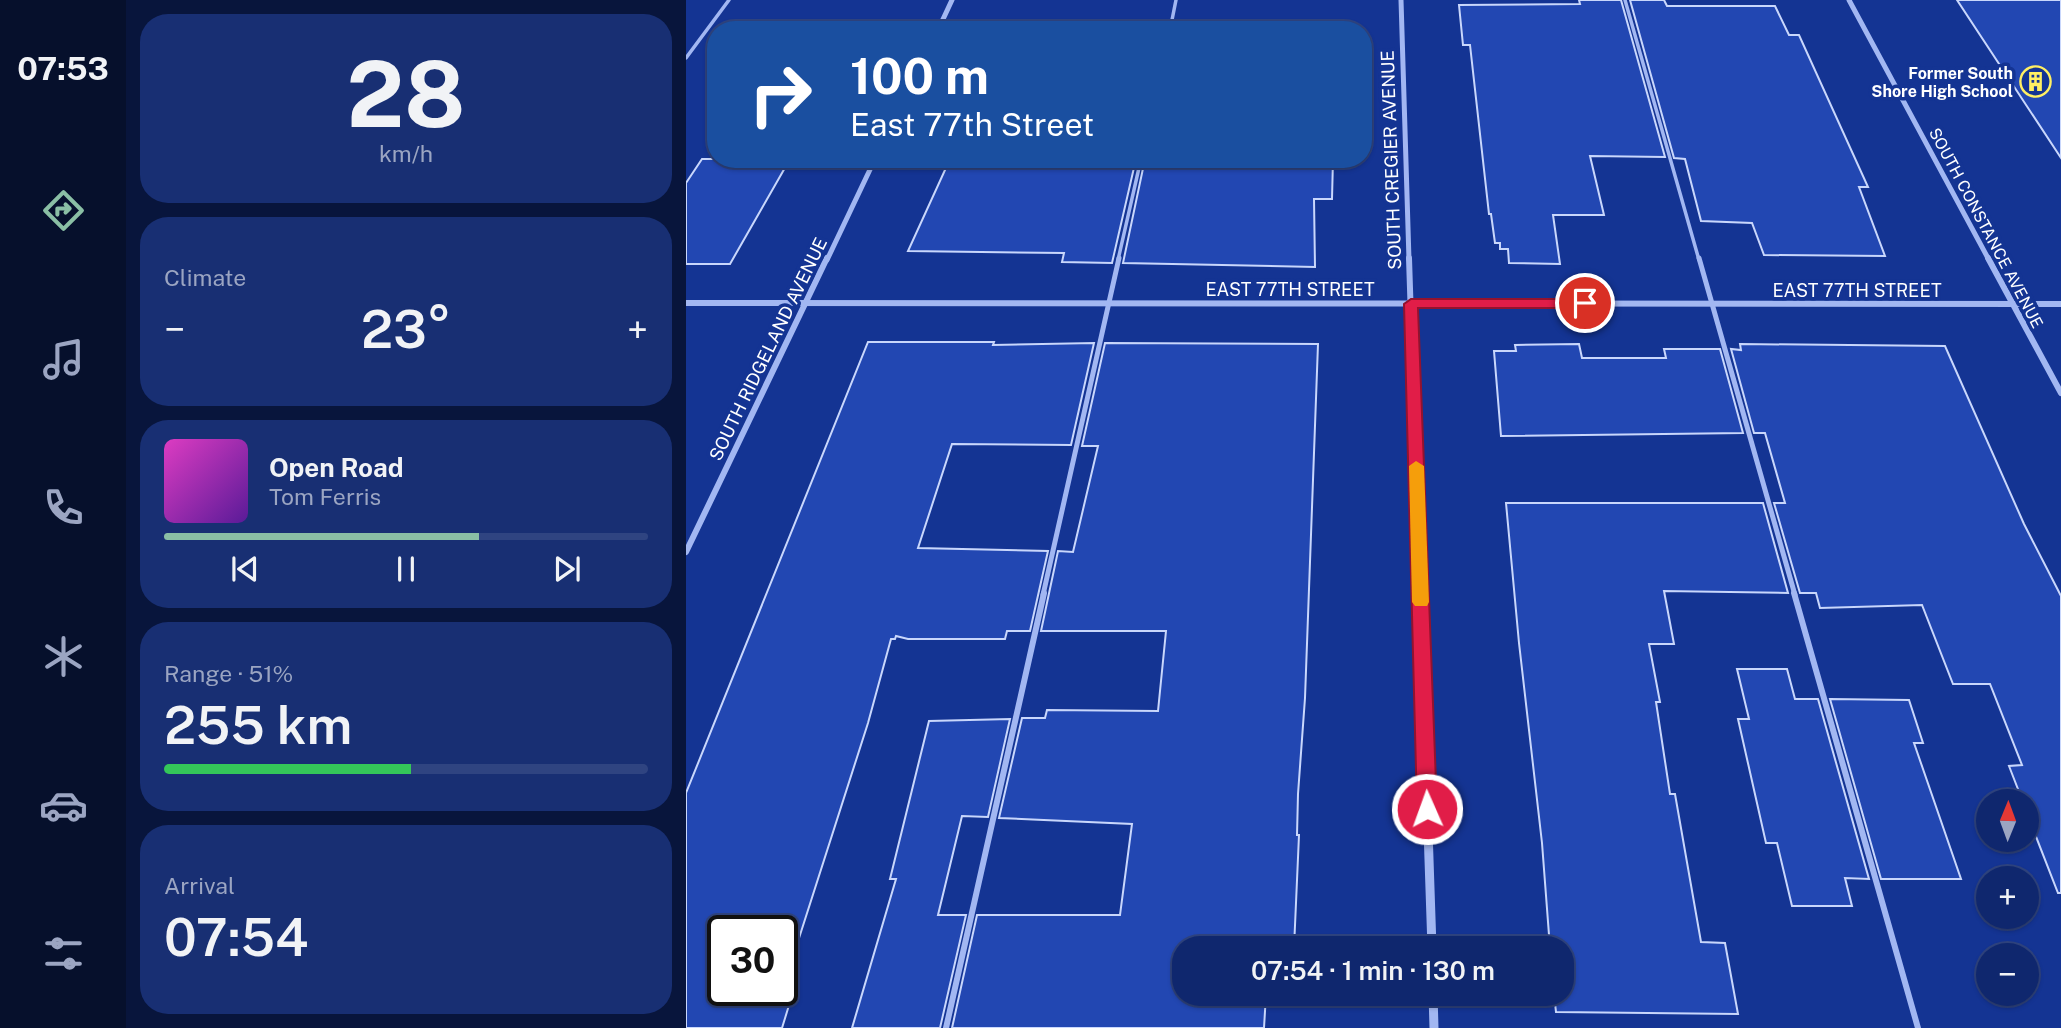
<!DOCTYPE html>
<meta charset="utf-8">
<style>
:root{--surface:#0f276e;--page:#182f73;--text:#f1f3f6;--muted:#9ba5c2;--line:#2f4481;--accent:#8abfa5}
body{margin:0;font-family:"Public Sans",sans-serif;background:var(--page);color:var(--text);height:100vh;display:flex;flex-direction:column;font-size:26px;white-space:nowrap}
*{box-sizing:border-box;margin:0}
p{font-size:23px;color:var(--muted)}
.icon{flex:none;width:38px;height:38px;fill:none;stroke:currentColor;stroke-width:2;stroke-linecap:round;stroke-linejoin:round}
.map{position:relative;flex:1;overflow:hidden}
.sheet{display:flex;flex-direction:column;gap:14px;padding:14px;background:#08153c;width:560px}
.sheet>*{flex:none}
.guide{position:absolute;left:21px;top:21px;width:665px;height:147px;border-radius:28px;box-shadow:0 2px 5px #0004,0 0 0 2px var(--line);background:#1a4fa0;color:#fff;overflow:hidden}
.needle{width:46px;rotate:1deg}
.tools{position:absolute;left:1290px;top:789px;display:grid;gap:14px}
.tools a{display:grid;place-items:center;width:63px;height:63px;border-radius:50%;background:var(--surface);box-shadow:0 2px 5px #0004,0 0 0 2px var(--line);font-size:35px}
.speed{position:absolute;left:21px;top:915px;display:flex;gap:14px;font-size:35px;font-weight:700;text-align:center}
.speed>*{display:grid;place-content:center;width:91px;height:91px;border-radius:50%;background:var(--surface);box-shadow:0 2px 5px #0004,0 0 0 2px var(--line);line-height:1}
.speed .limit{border:4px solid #111;border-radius:10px;background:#fff;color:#111}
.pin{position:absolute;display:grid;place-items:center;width:60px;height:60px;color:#fff;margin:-30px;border:4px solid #fff;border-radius:50%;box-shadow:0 2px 7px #0007}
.me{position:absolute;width:77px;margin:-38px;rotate:358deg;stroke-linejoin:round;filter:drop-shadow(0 0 5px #0008)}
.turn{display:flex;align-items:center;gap:24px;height:147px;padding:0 28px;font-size:32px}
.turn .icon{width:91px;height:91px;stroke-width:2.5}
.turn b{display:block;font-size:49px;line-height:60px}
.big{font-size:52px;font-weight:600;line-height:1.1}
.sheet .widget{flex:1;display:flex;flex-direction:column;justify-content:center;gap:10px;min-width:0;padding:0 24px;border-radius:28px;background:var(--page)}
.sheet .dial{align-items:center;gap:0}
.dial b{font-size:91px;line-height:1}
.song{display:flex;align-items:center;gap:21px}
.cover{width:84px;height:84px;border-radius:10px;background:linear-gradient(135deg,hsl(310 70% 55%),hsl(270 70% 35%))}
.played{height:7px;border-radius:4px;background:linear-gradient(90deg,var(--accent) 65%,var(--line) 65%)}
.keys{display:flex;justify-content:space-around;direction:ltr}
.heat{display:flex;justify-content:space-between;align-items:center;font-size:38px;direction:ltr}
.charge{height:10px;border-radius:5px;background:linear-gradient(90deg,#34c759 51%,var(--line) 0)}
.trip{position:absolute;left:486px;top:936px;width:402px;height:70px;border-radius:28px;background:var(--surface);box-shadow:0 2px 5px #0004,0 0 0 2px var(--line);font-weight:600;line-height:70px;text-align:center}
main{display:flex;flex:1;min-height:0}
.dock{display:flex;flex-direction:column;width:126px;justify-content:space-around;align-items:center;background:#06102c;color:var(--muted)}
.dock .icon{width:49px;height:49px}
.dock .on{color:var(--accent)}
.dock b{font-size:32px;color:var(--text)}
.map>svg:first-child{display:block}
.building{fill:#2247b2;stroke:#c9d7fc;stroke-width:2;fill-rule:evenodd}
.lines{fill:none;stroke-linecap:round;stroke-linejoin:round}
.service-far2{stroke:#a2b7f2;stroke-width:3.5}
.service-far1{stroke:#a2b7f2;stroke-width:5}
.service{stroke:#a2b7f2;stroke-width:6}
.minor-far2{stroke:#a2b7f2;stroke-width:5}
.minor-far1{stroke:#a2b7f2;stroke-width:6}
.minor{stroke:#a2b7f2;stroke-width:9}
.route{fill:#e11d48;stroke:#92132f;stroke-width:2}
.slow{fill:#f59e0b}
.labels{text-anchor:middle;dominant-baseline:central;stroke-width:7;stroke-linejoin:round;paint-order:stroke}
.far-poi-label{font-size:16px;font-weight:bold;fill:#fff;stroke:#143493;text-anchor:end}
.far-street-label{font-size:16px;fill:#fff;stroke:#143493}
.street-label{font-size:18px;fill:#fff;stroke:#143493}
</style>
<main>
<nav class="dock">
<b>07:53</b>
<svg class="icon on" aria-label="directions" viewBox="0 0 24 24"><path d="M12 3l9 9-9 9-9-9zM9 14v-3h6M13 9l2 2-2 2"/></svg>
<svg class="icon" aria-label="music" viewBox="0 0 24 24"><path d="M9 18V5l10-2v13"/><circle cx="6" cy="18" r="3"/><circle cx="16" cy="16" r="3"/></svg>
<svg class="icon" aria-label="phone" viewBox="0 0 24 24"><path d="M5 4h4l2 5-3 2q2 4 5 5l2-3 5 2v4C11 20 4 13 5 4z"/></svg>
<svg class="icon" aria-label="climate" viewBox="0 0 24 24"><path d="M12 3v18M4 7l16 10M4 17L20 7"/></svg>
<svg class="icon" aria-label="car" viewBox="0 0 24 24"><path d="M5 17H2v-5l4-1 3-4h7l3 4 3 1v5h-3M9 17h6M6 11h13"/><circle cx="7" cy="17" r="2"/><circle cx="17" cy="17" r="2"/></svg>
<svg class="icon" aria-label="filters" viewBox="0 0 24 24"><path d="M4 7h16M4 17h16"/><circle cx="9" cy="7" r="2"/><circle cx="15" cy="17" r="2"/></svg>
</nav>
<section class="sheet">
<div class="widget dial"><b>28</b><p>km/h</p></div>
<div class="widget"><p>Climate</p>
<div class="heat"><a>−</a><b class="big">23°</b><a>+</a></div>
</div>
<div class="widget">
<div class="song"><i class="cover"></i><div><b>Open Road</b><p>Tom Ferris</p></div></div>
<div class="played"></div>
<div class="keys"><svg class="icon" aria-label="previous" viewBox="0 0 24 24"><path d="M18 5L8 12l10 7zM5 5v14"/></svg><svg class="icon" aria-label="pause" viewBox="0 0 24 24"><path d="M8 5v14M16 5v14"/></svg><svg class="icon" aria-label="next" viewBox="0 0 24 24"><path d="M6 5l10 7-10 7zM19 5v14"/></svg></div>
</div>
<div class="widget"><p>Range · 51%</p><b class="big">255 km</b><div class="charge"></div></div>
<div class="widget"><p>Arrival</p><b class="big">07:54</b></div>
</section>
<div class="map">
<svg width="1375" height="1028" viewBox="0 0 1375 1028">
<rect width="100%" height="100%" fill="#143493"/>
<!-- building -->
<g class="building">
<path d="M893,0H935L979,157L904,156L918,215H867L874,264L823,263L822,249H814V243H809L805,214H803L784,45H777L773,5L894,4Z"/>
<path d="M944,0H978L981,6H1089L1103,35H1113L1182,187H1173L1199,256L1078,255L1066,223L1015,221L999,159L988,158Z"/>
<path d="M1271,0H1375V158Z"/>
<path d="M16,159H104L44,264H0V183Z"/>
<path d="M264,159H450L426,263L376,262L378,253L222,251Z"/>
<path d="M459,159H647L646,199H628L629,267L437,263Z"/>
<path d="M182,342H308L307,345L408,343L385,445L266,444L232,548L362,551L344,631H321L319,639H222L210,636L209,639H205L182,723L97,988L108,989L96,1028H0V793ZM37,931H96V990H37Z"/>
<path d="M419,343L632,344L619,698L612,794L611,835H613L608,948H499V994H580L578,1028H266L291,915H434L446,824L313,818L336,718H359L361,710L472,711L480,631H355L372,551L387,552L412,446H396Z"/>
<path d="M893,344L896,358H980L978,349H1034L1057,433L815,436L808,351H830L829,345Z"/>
<path d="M1054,344L1259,346L1338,524L1375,596V893H1372L1340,811V802H1337L1323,766L1336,765L1304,684H1267L1236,605L1134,608L1130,593H1114L1088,503H1099L1079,433H1068L1045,349L1055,350Z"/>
<path d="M820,503H1077L1102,593L978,591L988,644H963L974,702H970L984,794H989L1015,942L1039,943L1052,1014L870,1012L868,994H877V948H864L856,843L833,643Z"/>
<path d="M1051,669H1101L1109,699H1132L1183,879L1159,878L1166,906H1106L1091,843H1080L1052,719H1063Z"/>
<path d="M1144,699L1223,700L1237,743H1228L1275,879H1195Z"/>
<path d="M324,719L302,817L276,816L252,915H280L254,1028H166L210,879H204L243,721Z"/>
</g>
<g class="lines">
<!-- service-far2 -->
<g class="service-far2">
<path d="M939,0L1013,260"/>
<path d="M484,30L490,0"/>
<path d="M0,58L43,0"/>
<path d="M432,260L455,159"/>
</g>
<!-- service-far1 -->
<g class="service-far1">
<path d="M1013,258L1109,595"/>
<path d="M357,595L433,258"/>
</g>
<!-- service -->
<g class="service">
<path d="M1108,593L1232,1028"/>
<path d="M260,1028L358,593"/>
</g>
<!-- minor-far2 -->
<g class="minor-far2">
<path d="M715,0L723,260"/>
<path d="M1163,0L1303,260"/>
<path d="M252,30L266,0"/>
<path d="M141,260L189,159"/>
</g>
<!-- minor-far1 -->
<g class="minor-far1">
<path d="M723,258L734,595"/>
<path d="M1302,258L1375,393"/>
<path d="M0,303L1375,304"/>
<path d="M0,552L141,258"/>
</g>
<!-- minor -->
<g class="minor">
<path d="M734,593L746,948"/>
<path d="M747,994L748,1028"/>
</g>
</g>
<!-- route -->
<path class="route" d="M725,299H899L906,303L899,308H732L751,809L748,815L741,818L734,815L731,809L718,304Z"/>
<!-- slow -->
<path class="slow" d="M730,461L738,466L743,602L741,606H729L726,602L723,466Z"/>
<!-- icons -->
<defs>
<symbol id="building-ring" viewBox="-11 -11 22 22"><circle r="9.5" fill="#143493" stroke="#ffef63" stroke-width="1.5"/><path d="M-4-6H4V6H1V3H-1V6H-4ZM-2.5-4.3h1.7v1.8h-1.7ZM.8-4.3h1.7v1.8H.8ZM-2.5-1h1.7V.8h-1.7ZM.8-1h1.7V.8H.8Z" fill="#ffef63"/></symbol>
</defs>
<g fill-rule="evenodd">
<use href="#building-ring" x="1332" y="64" width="35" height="35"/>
</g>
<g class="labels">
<!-- far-poi labels -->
<g class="far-poi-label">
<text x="1327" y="73">Former South<tspan x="1327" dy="18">Shore High School</tspan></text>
</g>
<!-- far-street labels -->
<g class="far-street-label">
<text transform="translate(1300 228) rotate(62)">SOUTH CONSTANCE AVENUE</text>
</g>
<!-- street labels -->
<g class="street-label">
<text transform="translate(705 160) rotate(-92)">SOUTH CREGIER AVENUE</text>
<text x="604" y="289">EAST 77TH STREET</text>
<text x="1171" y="290">EAST 77TH STREET</text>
<text transform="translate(82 349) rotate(-64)">SOUTH RIDGELAND AVENUE</text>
</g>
</g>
</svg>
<div class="tools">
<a><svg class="needle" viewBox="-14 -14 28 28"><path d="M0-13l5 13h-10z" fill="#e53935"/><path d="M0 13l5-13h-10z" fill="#9ba5c2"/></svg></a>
<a>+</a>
<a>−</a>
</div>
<div class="speed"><div class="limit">30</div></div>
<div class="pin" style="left:899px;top:303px;background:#d93025"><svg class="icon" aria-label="arrive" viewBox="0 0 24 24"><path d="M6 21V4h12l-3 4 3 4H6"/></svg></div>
<svg class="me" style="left:741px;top:809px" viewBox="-20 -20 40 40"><circle r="17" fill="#e11d48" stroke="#fff" stroke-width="3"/><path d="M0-11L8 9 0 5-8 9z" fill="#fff"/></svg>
<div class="trip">07:54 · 1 min · 130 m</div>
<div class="guide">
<div class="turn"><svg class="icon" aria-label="right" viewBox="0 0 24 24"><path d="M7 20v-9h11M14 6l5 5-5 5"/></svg><div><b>100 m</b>East 77th Street</div></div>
</div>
</div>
</main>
